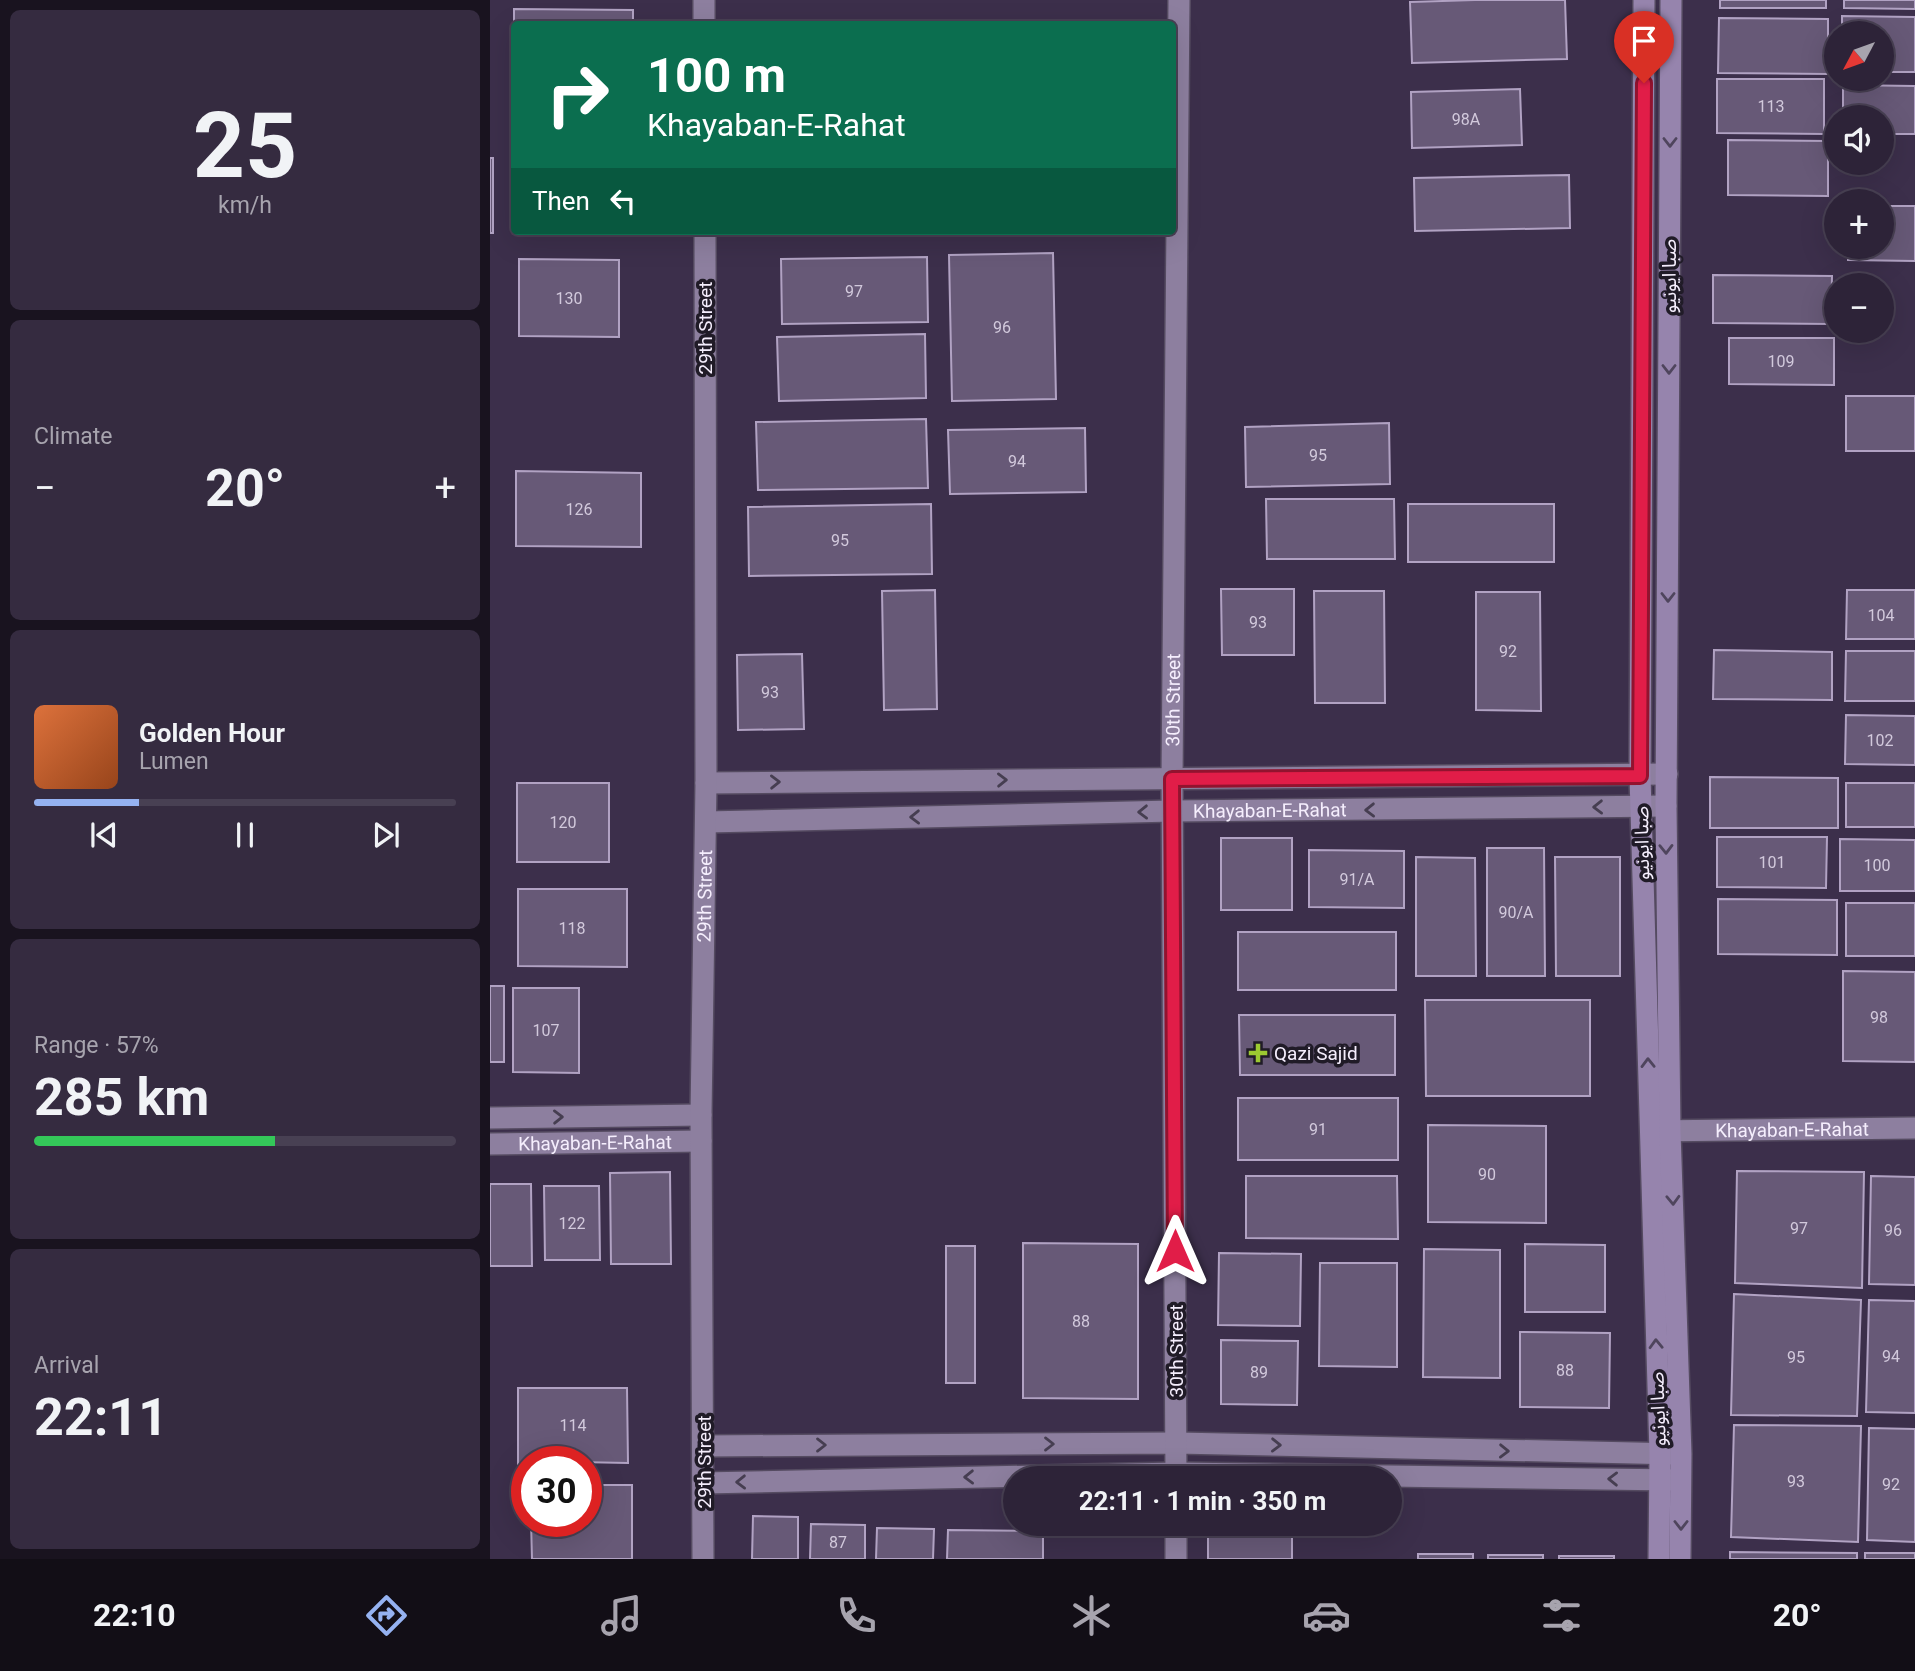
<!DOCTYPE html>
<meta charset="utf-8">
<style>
:root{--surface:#2d2338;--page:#352b40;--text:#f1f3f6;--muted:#a7a4ae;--line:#484053;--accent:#95b2f1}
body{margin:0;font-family:Roboto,"Noto Sans Arabic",sans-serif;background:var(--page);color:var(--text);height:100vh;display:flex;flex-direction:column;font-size:26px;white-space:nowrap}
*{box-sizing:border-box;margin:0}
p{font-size:23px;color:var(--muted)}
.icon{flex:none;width:38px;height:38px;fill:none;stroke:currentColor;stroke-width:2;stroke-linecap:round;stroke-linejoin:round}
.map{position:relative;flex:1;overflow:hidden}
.sheet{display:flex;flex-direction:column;gap:10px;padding:10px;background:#19131f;width:490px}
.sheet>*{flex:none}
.guide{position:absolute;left:21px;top:21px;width:665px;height:214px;border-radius:7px;box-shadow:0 7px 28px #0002,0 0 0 2px var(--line);background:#0b6e4f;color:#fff;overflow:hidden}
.needle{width:46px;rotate:229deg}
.fabs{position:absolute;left:1334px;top:21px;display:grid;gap:14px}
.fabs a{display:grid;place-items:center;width:70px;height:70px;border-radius:50%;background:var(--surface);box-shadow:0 7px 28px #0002,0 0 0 2px var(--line);font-size:35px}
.speed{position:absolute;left:21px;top:1446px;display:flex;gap:14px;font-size:35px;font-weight:700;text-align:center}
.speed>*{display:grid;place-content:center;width:91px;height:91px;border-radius:50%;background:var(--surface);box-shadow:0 7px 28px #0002,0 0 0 2px var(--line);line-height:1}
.speed .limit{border:10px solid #d22;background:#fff;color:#111}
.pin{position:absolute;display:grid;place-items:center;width:60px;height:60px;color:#fff;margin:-72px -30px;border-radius:50% 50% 50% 0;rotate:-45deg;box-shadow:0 0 7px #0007}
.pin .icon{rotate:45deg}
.me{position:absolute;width:77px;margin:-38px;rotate:0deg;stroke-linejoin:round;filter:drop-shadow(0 0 5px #0008)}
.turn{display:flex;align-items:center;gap:24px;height:147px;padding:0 21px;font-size:32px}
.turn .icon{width:91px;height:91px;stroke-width:2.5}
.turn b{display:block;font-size:49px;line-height:60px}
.then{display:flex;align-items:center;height:66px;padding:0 21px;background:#0003;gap:14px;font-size:26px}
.big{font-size:52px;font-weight:700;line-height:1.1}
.sheet .tile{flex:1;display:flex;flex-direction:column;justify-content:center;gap:10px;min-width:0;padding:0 24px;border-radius:10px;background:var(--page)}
.sheet .dial{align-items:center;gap:0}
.dial b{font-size:91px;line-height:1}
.song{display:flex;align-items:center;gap:21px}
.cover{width:84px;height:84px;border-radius:10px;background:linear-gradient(135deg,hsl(20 70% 55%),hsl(20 70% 35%))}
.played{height:7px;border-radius:4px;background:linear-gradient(90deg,var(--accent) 25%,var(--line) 25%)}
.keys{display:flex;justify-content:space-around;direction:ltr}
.heat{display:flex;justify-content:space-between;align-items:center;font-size:38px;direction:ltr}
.charge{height:10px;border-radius:5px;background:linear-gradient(90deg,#34c759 57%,var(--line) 0)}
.trip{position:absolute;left:513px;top:1466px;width:399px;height:70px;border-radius:35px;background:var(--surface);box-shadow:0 7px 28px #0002,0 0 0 2px var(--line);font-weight:700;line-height:70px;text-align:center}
.dock{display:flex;height:112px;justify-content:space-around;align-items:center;background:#120e16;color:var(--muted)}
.dock .icon{width:49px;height:49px}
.dock .active{color:var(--accent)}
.dock b{font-size:32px;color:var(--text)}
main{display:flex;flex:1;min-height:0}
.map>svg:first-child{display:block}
.building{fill:#675977;stroke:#b1a2c3;stroke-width:2}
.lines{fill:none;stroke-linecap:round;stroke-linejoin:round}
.minor-casing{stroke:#554b61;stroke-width:24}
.tertiary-casing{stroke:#554b61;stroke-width:24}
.secondary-casing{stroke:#554b61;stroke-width:24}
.minor{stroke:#8d7f9f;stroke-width:21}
.tertiary{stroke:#8d7f9f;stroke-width:21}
.secondary{stroke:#9684ad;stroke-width:21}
.oneway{stroke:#4f455d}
.oneway2{stroke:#463e51}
.route-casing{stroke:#92132f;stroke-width:18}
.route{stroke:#e11d48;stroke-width:12}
.poi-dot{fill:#9cca31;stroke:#201b27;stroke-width:2.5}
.labels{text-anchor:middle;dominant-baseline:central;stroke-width:7;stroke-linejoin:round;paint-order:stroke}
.number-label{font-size:16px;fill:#d2c9dc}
.street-label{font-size:19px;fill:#f5eefd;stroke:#201b27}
.poi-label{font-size:19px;fill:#f5eefd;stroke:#201b27;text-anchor:start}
</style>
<main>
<section class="sheet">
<div class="tile dial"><b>25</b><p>km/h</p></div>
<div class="tile"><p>Climate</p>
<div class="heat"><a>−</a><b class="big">20°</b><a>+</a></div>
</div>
<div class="tile">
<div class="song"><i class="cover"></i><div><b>Golden Hour</b><p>Lumen</p></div></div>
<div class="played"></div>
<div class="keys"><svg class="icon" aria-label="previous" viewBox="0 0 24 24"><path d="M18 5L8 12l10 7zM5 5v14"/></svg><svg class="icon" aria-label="pause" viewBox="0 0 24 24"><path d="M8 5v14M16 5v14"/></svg><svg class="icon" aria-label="next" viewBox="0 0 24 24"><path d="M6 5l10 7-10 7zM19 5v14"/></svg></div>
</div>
<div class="tile"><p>Range · 57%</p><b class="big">285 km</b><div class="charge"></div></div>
<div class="tile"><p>Arrival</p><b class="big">22:11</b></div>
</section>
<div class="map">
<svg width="1425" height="1559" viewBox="0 0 1425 1559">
<rect width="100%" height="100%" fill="#3c2f4b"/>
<!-- building -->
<g class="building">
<path d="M985,0H1075L1077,59L922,63L920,2Z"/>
<rect x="1230" y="0" width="106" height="8"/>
<path d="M1354,0H1425V9L1354,8Z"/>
<path d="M24,9L143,10V24H24V64Z"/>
<path d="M1352,16L1425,17V72H1391V33H1352Z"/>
<path d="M1229,18L1338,19V74L1228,73Z"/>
<path d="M1227,79H1334V134L1227,133Z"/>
<path d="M1353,85L1425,86V134H1391V117H1353Z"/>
<path d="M1030,89L1032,145L922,148L921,92Z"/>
<path d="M1238,140L1338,141V196L1238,195Z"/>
<path d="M24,157V231H136V234L24,233Z"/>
<rect x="0" y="158" width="3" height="75"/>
<path d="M1079,175L1080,228L925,231L924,178Z"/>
<path d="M1391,206H1425V261L1358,260V247H1391Z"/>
<path d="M458,231H596L458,233Z"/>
<path d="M563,253L566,399L462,401L459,255Z"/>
<path d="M437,257L438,322L292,324L291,259Z"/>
<path d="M29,259L129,260V337L29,336Z"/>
<path d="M1223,275L1342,276L1341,324L1223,323Z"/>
<path d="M435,334L436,398L289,401L287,337Z"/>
<path d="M1239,338H1344V385L1239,384Z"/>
<rect x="1356" y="396" width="69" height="55"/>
<path d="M436,419L438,488L268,490L266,422Z"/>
<path d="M899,423L900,484L756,487L755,427Z"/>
<path d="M595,428L596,492L460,494L458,430Z"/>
<path d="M26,471L151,473V547L26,546Z"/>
<path d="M776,499H904L905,559H777Z"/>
<path d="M441,504L442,574L259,576L258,507Z"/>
<rect x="918" y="504" width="146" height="58"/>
<path d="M731,589H804V655H732Z"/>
<path d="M445,590L447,709L394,710L392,591Z"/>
<path d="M1357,590H1425V639H1356Z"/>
<path d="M824,591H894L895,703H825Z"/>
<path d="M986,592H1050L1051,711L986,710Z"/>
<path d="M1224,650L1342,652V700L1223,699Z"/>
<path d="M1356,651H1425V701H1355Z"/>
<path d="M312,654L314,729L248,730L247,655Z"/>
<path d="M1356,715L1425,716V765L1355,764Z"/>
<path d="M1220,777L1348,778V828H1220Z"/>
<rect x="27" y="783" width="92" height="79"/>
<rect x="1356" y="783" width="69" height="44"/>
<path d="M1227,837H1337L1336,888L1227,887Z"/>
<rect x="731" y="838" width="71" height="72"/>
<path d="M1350,839L1425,840V891H1350Z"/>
<path d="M997,848H1054L1055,976H997Z"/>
<path d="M819,850L914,851V908L819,907Z"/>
<path d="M926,857L985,858L986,976H926Z"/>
<path d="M1065,857H1130V976H1066Z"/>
<path d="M28,889H137V967L28,966Z"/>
<path d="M1228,899L1347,900V955L1228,954Z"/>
<rect x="1356" y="903" width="69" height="53"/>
<rect x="748" y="932" width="158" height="58"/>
<path d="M1353,971L1425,972V1062L1353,1061Z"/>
<rect x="0" y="986" width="14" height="76"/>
<path d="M23,988H89V1073L23,1072Z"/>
<path d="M935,1000H1100V1096H936Z"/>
<path d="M749,1015H905V1075H750Z"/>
<rect x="748" y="1098" width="160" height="62"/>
<path d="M938,1125L1056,1126V1223L938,1222Z"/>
<path d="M1247,1171L1374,1172L1372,1288L1245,1283Z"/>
<path d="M180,1172L181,1264H121L120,1173Z"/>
<path d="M756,1176H907L908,1239L756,1238Z"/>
<path d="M1381,1176L1425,1177V1285L1379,1284Z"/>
<path d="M0,1184H41L42,1266H0Z"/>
<path d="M54,1186H109L110,1260H55Z"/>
<path d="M533,1243L648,1244V1399L533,1398Z"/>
<path d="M1035,1244L1115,1245V1312H1035Z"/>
<rect x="456" y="1246" width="29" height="137"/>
<path d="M934,1249L1010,1250V1378L933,1377Z"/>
<path d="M729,1253L811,1254L810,1326L728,1325Z"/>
<path d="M830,1263H907V1367L829,1366Z"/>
<path d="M1244,1294L1371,1300L1367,1416L1241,1415Z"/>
<path d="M1379,1300L1425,1301V1413L1376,1412Z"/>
<path d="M1030,1332L1120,1333L1119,1408L1030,1407Z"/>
<path d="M731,1340L808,1341L807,1405L731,1404Z"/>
<path d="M28,1388H137L138,1463L37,1461V1464H28Z"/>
<path d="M1244,1425L1371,1426L1368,1542L1241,1537Z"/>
<path d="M1379,1428L1425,1429V1542L1377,1540Z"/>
<path d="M96,1485H142V1559H42L41,1521H96Z"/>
<path d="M263,1516L308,1517V1559H262Z"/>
<path d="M321,1524L375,1525V1559H320Z"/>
<rect x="718" y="1524" width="84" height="35"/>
<path d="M387,1528L444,1529L443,1559H386Z"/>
<path d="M458,1530L553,1531V1559H457Z"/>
<path d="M1240,1552L1367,1553V1559H1240Z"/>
<rect x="1375" y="1553" width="50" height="6"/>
<rect x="928" y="1554" width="55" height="5"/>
<rect x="998" y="1555" width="55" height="4"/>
<rect x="1069" y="1556" width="55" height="3"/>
</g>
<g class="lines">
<defs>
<g id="minor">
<path d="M214,0V24"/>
<path d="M216,783L1177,774"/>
<path id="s1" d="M216,822L682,811L1176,806"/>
<path d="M0,1118L211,1115"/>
<path id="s2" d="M0,1144L211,1141"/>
<path d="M214,1446L687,1443L1188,1454"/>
<path id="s3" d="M686,1479L682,779L689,0"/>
<path d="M213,1483L686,1473L1185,1480"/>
<path d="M686,1524V1559"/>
<path id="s4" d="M213,1559L211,1115L216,783L215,231"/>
</g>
<g id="tertiary">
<path id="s5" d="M1162,1131L1425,1128"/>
</g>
<g id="secondary">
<path d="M1154,0L1150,776L1170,1454L1169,1559"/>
<path d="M1181,0L1176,806L1180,1132L1191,1454L1190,1559"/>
</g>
</defs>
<!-- minor casing -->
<use href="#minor" class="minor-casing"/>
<!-- tertiary casing -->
<use href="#tertiary" class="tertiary-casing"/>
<!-- secondary casing -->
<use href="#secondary" class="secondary-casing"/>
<!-- minor -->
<use href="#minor" class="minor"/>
<!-- tertiary -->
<use href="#tertiary" class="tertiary"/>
<!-- secondary -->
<use href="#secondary" class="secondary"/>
</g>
<!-- one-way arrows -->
<defs><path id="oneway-chevron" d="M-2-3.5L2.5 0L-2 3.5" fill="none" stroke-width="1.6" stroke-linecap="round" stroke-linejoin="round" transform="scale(1.75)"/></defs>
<g class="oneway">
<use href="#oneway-chevron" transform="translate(1180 142) rotate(90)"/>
<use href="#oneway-chevron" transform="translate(1179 369) rotate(90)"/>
<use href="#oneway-chevron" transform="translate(1178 597) rotate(90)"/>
<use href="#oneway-chevron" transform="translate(1176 849) rotate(89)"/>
<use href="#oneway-chevron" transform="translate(1158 1063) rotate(-91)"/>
<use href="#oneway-chevron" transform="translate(1183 1200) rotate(88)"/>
<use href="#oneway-chevron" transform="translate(1166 1344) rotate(-92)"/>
<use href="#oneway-chevron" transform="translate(1191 1525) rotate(90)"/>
</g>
<g class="oneway2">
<use href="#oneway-chevron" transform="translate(512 780) rotate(-1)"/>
<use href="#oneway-chevron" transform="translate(285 782) rotate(-1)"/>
<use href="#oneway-chevron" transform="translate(1108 807) rotate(179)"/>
<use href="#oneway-chevron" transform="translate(880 810) rotate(179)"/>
<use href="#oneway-chevron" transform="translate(653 812) rotate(179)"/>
<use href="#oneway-chevron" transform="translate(425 817) rotate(179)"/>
<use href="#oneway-chevron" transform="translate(68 1117) rotate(-1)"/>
<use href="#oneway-chevron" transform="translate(559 1444)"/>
<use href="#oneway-chevron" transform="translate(331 1445)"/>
<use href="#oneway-chevron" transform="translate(786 1445) rotate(1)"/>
<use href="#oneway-chevron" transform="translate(1014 1451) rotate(1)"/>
<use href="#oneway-chevron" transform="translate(479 1477) rotate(179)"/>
<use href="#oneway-chevron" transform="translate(1123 1479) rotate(-179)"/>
<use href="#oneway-chevron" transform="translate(251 1482) rotate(179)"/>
</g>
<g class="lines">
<defs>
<path id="route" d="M685,1251L682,779L1150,776L1154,83"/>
</defs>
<!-- route casing -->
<use href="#route" class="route-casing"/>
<!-- route -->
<use href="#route" class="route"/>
</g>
<!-- markers -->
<path class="poi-dot" d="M764.5 1042.5h7v7h7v7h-7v7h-7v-7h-7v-7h7z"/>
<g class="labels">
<!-- number labels -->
<g class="number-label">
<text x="1281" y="106">113</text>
<text x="976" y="119">98A</text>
<text x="364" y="291">97</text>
<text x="79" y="298">130</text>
<text x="512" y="327">96</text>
<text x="1291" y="361">109</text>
<text x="828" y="455">95</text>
<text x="527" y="461">94</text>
<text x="89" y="509">126</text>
<text x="350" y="540">95</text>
<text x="1391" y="615">104</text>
<text x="768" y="622">93</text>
<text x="1018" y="651">92</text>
<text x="280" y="692">93</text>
<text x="1390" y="740">102</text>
<text x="73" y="822">120</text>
<text x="1282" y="862">101</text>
<text x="1387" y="865">100</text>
<text x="867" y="879">91/A</text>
<text x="1026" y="912">90/A</text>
<text x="82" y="928">118</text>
<text x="1389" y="1017">98</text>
<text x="56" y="1030">107</text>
<text x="828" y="1129">91</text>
<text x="997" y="1174">90</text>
<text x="82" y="1223">122</text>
<text x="1309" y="1228">97</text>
<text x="1403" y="1230">96</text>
<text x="591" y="1321">88</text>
<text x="1401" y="1356">94</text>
<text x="1306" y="1357">95</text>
<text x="1075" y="1370">88</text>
<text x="769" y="1372">89</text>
<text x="83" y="1425">114</text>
<text x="1306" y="1481">93</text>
<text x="1401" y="1484">92</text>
<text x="348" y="1542">87</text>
</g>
<!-- street labels -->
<g class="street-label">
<text transform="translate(1179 276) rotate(-90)">صبا ایونیو</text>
<text transform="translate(215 328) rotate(-90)">29th Street</text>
<text stroke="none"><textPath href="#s3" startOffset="779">30th Street</textPath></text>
<text stroke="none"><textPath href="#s1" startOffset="564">Khayaban-E-Rahat</textPath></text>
<text transform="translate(1152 843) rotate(-91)">صبا ایونیو</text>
<text stroke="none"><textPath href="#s4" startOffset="663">29th Street</textPath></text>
<text stroke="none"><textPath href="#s5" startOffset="140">Khayaban-E-Rahat</textPath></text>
<text stroke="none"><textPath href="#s2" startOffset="105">Khayaban-E-Rahat</textPath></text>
<text transform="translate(686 1351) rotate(-90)">30th Street</text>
<text transform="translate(1168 1409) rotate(-92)">صبا ایونیو</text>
<text transform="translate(214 1462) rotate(-90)">29th Street</text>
</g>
<!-- poi labels -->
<g class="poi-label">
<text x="784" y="1053">Qazi Sajid</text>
</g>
</g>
</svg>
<div class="fabs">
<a><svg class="needle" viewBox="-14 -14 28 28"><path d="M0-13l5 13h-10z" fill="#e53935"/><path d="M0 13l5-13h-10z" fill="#a7a4ae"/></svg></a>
<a><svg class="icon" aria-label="sound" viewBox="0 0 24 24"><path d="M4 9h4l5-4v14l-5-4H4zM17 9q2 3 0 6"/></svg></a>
<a>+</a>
<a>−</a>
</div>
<div class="speed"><div class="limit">30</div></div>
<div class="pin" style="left:1154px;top:83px;background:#d93025"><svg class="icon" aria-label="arrive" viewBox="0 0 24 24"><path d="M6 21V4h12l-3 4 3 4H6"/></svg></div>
<svg class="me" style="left:685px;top:1251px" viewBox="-20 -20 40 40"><path d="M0-17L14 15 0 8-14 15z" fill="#e11d48" stroke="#fff" stroke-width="4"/></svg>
<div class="trip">22:11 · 1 min · 350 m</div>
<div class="guide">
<div class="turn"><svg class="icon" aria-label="right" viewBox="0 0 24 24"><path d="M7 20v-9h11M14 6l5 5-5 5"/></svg><div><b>100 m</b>Khayaban-E-Rahat</div></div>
<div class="then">Then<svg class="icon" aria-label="left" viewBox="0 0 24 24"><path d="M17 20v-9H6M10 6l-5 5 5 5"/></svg></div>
</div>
</div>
</main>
<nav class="dock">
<b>22:10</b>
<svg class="icon active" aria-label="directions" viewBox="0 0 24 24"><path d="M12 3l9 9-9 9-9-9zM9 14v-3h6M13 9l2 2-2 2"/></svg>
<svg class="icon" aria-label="music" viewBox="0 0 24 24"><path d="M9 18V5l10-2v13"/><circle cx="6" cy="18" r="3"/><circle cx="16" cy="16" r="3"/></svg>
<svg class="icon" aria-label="phone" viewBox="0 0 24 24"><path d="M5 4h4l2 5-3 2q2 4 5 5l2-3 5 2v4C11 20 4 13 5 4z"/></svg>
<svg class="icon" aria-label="climate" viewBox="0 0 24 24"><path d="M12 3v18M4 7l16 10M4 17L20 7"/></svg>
<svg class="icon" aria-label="car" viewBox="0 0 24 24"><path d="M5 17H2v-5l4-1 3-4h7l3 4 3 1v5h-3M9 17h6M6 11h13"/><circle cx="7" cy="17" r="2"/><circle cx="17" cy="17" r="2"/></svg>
<svg class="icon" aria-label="filters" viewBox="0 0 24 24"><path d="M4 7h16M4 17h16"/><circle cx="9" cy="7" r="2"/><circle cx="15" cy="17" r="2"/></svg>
<b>20°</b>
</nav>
